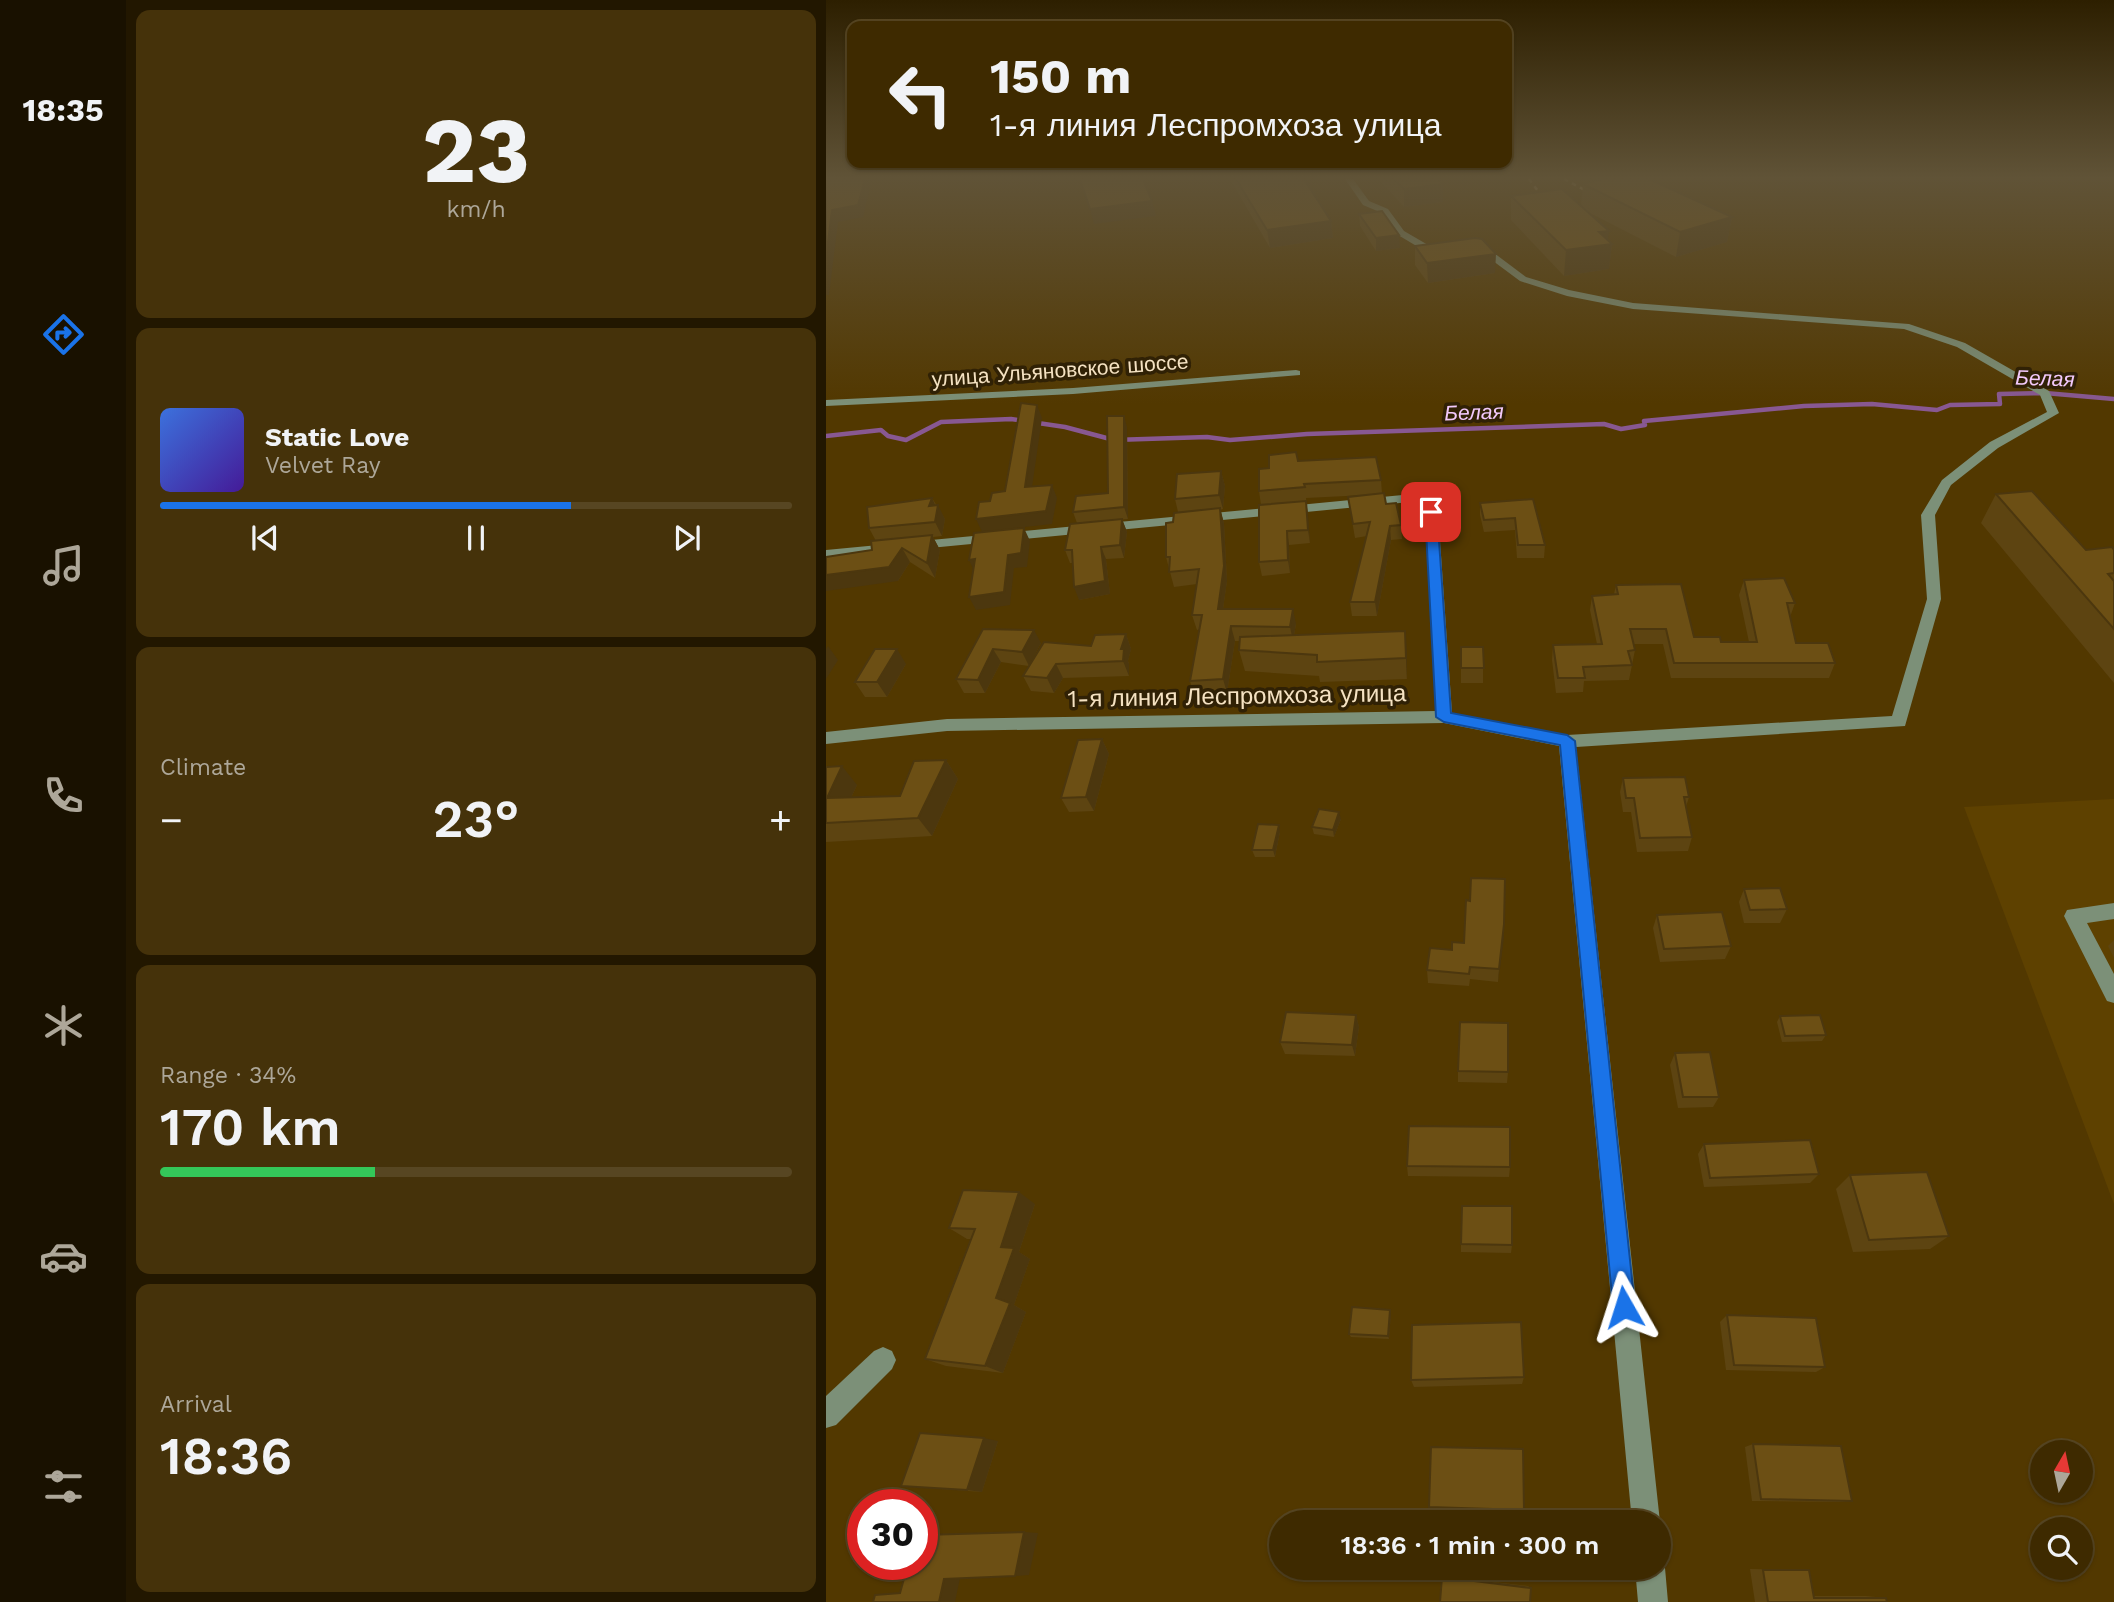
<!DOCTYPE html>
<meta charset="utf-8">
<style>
:root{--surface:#3e2a00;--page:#45320a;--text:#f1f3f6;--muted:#ada799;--line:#574622;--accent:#1a73e8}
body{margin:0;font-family:"Work Sans",sans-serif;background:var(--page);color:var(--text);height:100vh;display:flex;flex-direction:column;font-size:26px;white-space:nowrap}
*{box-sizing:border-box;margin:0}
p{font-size:23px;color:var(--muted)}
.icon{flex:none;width:38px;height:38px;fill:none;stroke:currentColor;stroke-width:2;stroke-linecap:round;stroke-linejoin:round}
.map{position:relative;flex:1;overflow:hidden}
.side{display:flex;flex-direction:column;gap:10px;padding:10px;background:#221700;width:700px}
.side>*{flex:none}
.top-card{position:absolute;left:21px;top:21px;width:665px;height:147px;border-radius:14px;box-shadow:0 2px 5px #0004,0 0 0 2px var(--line);background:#3e2a00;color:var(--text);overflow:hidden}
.needle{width:46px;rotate:9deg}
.fabs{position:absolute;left:1204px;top:1440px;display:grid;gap:14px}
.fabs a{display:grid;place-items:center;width:63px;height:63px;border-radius:50%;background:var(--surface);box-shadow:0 2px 5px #0004,0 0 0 2px var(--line);font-size:35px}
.speed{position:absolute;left:21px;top:1489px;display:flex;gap:14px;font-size:35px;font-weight:700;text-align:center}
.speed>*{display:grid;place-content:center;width:91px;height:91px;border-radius:50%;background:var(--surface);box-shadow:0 2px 5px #0004,0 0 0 2px var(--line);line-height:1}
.speed .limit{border:10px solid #d22;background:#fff;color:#111}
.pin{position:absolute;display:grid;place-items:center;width:60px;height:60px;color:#fff;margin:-30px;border-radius:14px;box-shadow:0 4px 10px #0006}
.me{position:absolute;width:77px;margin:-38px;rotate:354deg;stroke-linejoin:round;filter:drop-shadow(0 0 5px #0008)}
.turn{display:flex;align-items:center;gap:24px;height:147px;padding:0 28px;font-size:32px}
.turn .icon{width:91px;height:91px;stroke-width:2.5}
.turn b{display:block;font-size:49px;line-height:60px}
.big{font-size:52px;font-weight:600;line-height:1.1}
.side .widget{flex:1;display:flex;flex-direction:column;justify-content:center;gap:10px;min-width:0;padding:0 24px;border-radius:14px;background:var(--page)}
.side .dial{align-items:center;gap:0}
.dial b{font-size:91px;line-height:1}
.song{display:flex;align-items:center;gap:21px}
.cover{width:84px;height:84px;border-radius:10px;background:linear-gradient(135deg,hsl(220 70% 55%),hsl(260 70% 35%))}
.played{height:7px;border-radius:4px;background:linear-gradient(90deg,var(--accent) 65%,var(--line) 65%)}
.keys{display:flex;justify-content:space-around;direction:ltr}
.heat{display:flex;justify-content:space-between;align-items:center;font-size:38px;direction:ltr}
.charge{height:10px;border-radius:5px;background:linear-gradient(90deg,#34c759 34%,var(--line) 0)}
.trip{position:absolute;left:443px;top:1510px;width:402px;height:70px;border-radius:35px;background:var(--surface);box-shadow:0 2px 5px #0004,0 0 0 2px var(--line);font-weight:600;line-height:70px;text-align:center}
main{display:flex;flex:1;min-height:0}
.tab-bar{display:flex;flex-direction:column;width:126px;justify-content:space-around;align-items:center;background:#191100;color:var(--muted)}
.tab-bar .icon{width:49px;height:49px}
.tab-bar .active{color:var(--accent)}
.tab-bar b{font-size:32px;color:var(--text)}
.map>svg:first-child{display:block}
.built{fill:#5e4100}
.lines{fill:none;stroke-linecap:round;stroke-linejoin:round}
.stream{stroke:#885892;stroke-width:4.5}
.minor{fill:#7c9078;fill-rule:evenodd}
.rail{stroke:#cab58f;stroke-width:2.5;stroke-dasharray:4.5 4.5;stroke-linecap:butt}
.wall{fill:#5d4411}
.shaded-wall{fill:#4c370e}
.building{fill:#6c4f14;stroke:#4c370e;stroke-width:2}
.route{fill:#1a73e8;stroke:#114b97;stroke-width:2}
.labels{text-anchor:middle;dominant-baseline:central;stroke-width:7;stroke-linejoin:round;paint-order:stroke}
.far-street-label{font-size:21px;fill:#f5e2c2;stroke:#302105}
.far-water-label{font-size:21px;font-style:italic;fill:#f2c9fb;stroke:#302105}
.street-label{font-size:24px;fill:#f5e2c2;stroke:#302105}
</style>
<main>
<nav class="tab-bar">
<b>18:35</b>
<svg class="icon active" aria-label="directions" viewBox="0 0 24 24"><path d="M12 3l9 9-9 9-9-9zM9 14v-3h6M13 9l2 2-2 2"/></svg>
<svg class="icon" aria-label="music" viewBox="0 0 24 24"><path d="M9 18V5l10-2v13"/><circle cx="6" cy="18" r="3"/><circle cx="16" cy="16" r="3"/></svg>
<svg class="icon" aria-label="phone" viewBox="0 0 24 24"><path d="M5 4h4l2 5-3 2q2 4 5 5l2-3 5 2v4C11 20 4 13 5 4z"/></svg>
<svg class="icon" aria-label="climate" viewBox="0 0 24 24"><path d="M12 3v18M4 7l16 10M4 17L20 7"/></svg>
<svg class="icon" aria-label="car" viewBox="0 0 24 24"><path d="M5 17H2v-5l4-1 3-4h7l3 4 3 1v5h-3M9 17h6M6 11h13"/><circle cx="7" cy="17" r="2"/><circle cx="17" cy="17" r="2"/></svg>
<svg class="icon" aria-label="filters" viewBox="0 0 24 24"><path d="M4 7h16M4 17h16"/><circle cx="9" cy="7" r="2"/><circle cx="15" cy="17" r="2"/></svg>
</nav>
<section class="side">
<div class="widget dial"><b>23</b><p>km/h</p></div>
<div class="widget">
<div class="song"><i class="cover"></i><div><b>Static Love</b><p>Velvet Ray</p></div></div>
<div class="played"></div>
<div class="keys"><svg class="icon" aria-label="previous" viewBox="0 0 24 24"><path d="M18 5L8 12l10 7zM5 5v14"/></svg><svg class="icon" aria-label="pause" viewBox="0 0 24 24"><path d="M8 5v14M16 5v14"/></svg><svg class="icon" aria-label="next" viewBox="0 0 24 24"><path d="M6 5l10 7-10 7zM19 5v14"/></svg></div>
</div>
<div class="widget"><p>Climate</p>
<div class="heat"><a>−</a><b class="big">23°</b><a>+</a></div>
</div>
<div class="widget"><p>Range · 34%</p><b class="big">170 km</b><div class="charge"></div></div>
<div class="widget"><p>Arrival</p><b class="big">18:36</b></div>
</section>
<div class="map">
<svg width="1288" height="1602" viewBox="0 0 1288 1602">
<rect width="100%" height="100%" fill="#523800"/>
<!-- built -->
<path class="built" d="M1288,799V1204L1138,807Z"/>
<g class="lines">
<!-- stream -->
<path class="stream" d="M0,436L55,430L62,436L80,440L115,422L185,419L239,427L288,440L381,437L404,440L481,434L778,424L795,429L819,425L818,421L978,406L1046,404L1111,410L1124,405L1174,404L1173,394L1219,393L1288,399"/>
<!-- minor -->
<g class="minor">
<path d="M519,179H527L543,201L562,209L578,231L609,249L620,250V254H604L572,235L556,213L537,205Z"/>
<path d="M648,249L664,250L700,277L743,290L807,303L1083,324L1139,343L1223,391L1233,413L1172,448L1125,485L1109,515L1115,599L1079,726L750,747L834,1522L833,1525V1522H806L733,746L618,723L121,731L0,744V732L121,719L610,711L599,513L584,502L0,558V550L587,494L612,512L626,713L741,735L1066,716L1101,599L1095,515L1116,480L1164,442L1221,412L1214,395L1131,347L1078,329L807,309L741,296L694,281L659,255L645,254V250Z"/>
<path d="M470,370L474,371V375L247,394L0,406V400L247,388Z"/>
<path d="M1288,903V919L1261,923L1288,974V1003L1281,1001L1238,916L1241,910Z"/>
<path d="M57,1347L66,1351L70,1360L66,1369L10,1425L0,1428V1396L48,1351Z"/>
<path d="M833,1557L839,1568L842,1602H812L809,1568H833Z"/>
</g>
<!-- rail -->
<g class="rail">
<path d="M703,179L712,191"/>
<path d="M738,179L772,197"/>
</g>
</g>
<!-- wall -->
<g class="wall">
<path d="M404,179H478L505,221L507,238L444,248Z"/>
<path d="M552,179H612L617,202L578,207Z"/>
<path d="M757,184L906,217L901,242L850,257L760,211L782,241L786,244L783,269L738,276L685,220V196L755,206Z"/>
<path d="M533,214L574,248L550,251L534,226Z"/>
<path d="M589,246L669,273L602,283L589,265Z"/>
<path d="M301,427L302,519L251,523L247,512L282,493Z"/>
<path d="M472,461L555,480L556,494L560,504L575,525L576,539L565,540L551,616H526L524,602L541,536L529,538L522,497L540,495L480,498L484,543L463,545L464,573L436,576L433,562L435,505L433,491L443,468Z"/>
<path d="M395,471L399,486L397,509L394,510L398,523L401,581L397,609L470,624L468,635L579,631L581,679L494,682L493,676L419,671L413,650L414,641H409L401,693L368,695L364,681L374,629L371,630L366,615L371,584L348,587L340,557L347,522L352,512L349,499Z"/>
<path d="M1170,494L1260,550H1288V683L1155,523Z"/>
<path d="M106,498L119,519L116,536L107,537L114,550L109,578L84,562L72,581L46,550L50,541L43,528Z"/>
<path d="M707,499L719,545L718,558H691L689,530L658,532L654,515V503Z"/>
<path d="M296,519L301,532L298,558L280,559L284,594L253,600L247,563H244L239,550Z"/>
<path d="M918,580L969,603L964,617L970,643L1009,663L1003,678H845L837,644H807L809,650L803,680L758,681L757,692L730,693L726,660L727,645L771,644L764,610L766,596L788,594L790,585L868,637L895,642H923L913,595Z"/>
<path d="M157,629L215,643L203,666L175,662L159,693H138L130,679Z"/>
<path d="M300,634L305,649L302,661L303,664V676L237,678L228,693L205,691L197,676Z"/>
<rect x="635" y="647" width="22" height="36"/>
<path d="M80,664L61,697H39L29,682Z"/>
<path d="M276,739L283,754L268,811L243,812L235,798Z"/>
<path d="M120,760L132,779L106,836L0,842V767L31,785L25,798L74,796Z"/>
<path d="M797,778L863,797L860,807L866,837L862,851L811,852L805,812H797L794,792Z"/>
<path d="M515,819L508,837L488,834L486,827Z"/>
<path d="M454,832L449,857H429L426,850Z"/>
<path d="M918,889L961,909L954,923H918L913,902Z"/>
<path d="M831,915L905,946L899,959L834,962L827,928Z"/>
<path d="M678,924L672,982L644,979L643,986L602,983L601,970L626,950L638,943Z"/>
<path d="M1288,940V958L1282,946Z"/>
<path d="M530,1015L533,1027L529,1056L459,1054L454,1042Z"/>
<path d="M954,1016L1000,1035L996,1041L956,1042L951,1022Z"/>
<path d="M849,1053L893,1097L887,1107L852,1108L844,1065Z"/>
<path d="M632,1071L682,1072L681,1083L632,1082Z"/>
<path d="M878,1144L993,1174L984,1183L878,1187L872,1154Z"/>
<path d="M581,1166L684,1167L683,1177L582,1176Z"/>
<path d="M1024,1175L1123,1236L1104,1249L1027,1252L1010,1189Z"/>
<path d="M209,1204L193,1252L204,1259L188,1305L200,1312L177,1373L120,1366L99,1359L145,1239H141L123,1228Z"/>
<path d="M635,1244L686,1245L685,1253L635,1252Z"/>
<path d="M564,1310L565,1313L563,1339L525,1337L523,1334Z"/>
<path d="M901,1315L999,1367L990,1372L900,1370L894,1322Z"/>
<path d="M698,1377L696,1384L588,1387L585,1380Z"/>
<path d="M172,1441L156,1492L75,1486Z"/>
<path d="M927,1444L1026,1501L1014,1502L926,1501L919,1447Z"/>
<path d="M603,1507L698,1510L696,1511L604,1508Z"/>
<path d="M924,1569L983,1570L987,1596H1040L1060,1598L1061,1602H929Z"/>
<path d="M617,1576L702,1586L705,1588L616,1577Z"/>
</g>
<!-- shaded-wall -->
<g class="shaded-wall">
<path d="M39,179H46L37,217L12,222L3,295H0V258L6,210Z"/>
<path d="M617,184V202L578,207V189Z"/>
<path d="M326,201L330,216L268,224L264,209Z"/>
<path d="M906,217L901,242L850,257L854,232Z"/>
<path d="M505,221L507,238L444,248L441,230Z"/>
<path d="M783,231L781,245L786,244L783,269L738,276L740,250L773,232Z"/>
<path d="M573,235L574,248L550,251V238Z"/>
<path d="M670,254L669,273L602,283L601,263Z"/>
<path d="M211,405L216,418L204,501L199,487Z"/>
<path d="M298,416L301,427L302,519L298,507Z"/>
<path d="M395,471L399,486L397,509L393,495Z"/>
<path d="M226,485L231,498L226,524L156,532L150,519Z"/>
<path d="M106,498L111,509L112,505L119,519L116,536L109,522L103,506Z"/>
<path d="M480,501L482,514L484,543L482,530Z"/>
<path d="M394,508L398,523L401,581L395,623L392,609Z"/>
<path d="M296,519L301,532L298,558L294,545Z"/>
<path d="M564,526L565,540L551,616L549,602Z"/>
<path d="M198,528L204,541L201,567L188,568L184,605L150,610L143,597L182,555Z"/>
<path d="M461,531L463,545L464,573L462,560Z"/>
<path d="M106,535L114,550L109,578L101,563Z"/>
<path d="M275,547L280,559L284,594L253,600L248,587Z"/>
<path d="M76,548L84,562L72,581L0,591V575Z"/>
<path d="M149,559V573L143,560Z"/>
<path d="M467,609L470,624L467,641L464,627Z"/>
<path d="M405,626L409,641L401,693L397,679Z"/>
<path d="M208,630L215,643L203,666L196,652Z"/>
<path d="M579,631L581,652V679L580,658Z"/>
<path d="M300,634L305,649L302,661L303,664V676L297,661L295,649Z"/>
<path d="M2,646L12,660L0,679V649Z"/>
<path d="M71,649L80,664L61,697L51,682Z"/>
<path d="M167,649L175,662L159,693L152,680Z"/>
<path d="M230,664L237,678L228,693L221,678Z"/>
<path d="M276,739L283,754L268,811L260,797Z"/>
<path d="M120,760L132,779L106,836L92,818Z"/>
<path d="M16,766L31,785L16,817L1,798Z"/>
<path d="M513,812L515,819L508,837L507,830Z"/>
<path d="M453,825L454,832L449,857L447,850Z"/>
<path d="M678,924V938L672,982L673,969Z"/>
<path d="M530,1015L533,1027L529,1056L526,1045Z"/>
<path d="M193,1192L209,1204L193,1252L204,1259L188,1305L200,1312L177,1373L159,1366L170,1298L175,1247Z"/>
<path d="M564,1310L565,1313L563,1339L562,1336Z"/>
<path d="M158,1438L172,1441L156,1492L141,1490Z"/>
<path d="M198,1532L212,1533L203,1575L189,1576Z"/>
<path d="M134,1578L129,1602H113L118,1579Z"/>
</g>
<!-- building -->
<g class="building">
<path d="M0,179H39L32,205L6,210L0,258Z"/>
<path d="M254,179H317L326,201L264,209Z"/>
<path d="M410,179H478L505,221L441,230Z"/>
<path d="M568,179H612L617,184L578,189Z"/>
<path d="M776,179H823L906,217L854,232L757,184Z"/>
<path d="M736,189L783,231L773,232L786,244L740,250L685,196Z"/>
<path d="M556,211L573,235L550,238L533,214Z"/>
<path d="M649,238L656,239L670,254L601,263L589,246Z"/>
<path d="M195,403L211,405L199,487L226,485L220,511L150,519L153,502L164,501L166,493L179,491Z"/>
<path d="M281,416H298V507L247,512L250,496L282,493Z"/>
<path d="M470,452L472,461L550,457L555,480L478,484L479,487L433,491V469L443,468V455Z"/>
<path d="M395,471L393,495L349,499L351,474Z"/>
<path d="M1206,491L1260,550L1286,547L1288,550V573L1282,574L1288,581V629L1170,494Z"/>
<path d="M558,493L560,504L570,503L575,525L564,526L549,602H524L544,522L527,524L522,497Z"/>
<path d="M106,498L103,506L112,505L109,522L43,528L41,507Z"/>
<path d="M707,499L719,545H692L689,518L658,520L654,503Z"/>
<path d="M480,501L482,530L461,531L462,560L433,562V505Z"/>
<path d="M394,508L398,566L392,609H467L464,627L405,626L397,679L364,681L376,615H366L373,569L343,572L344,557H340V523L347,522L348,513Z"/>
<path d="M296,519L294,545L275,547L279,581L248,587L246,550H239L244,524Z"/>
<path d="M198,528L195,553L182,555L178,592L143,597L149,559L143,560L148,533Z"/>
<path d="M106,535L101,563L76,548L63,567L0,575V557L46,550L45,541Z"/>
<path d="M958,578L969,603H961L970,643H1002L1009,663H848L840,629H804L809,650L802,651L806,665L757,667L759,678H732L727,645L776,644L766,596L792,594L790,585L855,584L868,637H894L895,642H931L918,580Z"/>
<path d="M157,629L208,630L196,652L167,649L152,680L130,679Z"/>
<path d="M579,631L580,658L491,662V655L413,650L414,637Z"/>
<path d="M300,634L295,649H298L297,661L230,664L221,678L197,676L218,642L265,646L269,635Z"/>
<path d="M635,647H657L658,668H635Z"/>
<path d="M49,649H71L51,682H29Z"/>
<path d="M276,739L260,797L235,798L252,740Z"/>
<path d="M120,760L92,818L0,823V767L16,766L1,798L74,796L88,761Z"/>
<path d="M859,777L863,797H858L866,837L814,838L808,798H800L797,778Z"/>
<path d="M493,809L513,812L507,830L486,827Z"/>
<path d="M432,824L453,825L447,850H426Z"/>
<path d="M645,878L679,879L678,924L673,969L644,967L643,974L601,970L604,948L626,950V942L638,943L640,900L644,901Z"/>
<path d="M954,888L961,909L924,910L918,889Z"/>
<path d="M896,912L905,946L838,949L831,915Z"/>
<path d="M460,1012L530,1015L526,1045L454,1042Z"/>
<path d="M994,1015L1000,1035L959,1036L954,1016Z"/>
<path d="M634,1022L682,1023V1072L632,1071Z"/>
<path d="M884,1052L893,1097H857L849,1053Z"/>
<path d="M583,1126L684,1127V1167L581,1166Z"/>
<path d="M984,1140L993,1174L884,1178L878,1144Z"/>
<path d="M1101,1172L1123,1236L1043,1240L1024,1175Z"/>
<path d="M137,1190L193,1192L175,1247L188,1248L170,1298L184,1303L159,1366L99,1359L149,1229L123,1228Z"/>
<path d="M636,1206H686V1245L635,1244Z"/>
<path d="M526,1307L564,1310L562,1336L523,1334Z"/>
<path d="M901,1315L990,1318L999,1367L908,1365Z"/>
<path d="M695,1322L698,1377L585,1380L586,1325Z"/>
<path d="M94,1433L158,1438L141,1490L75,1486Z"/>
<path d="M927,1444L1015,1446L1026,1501L935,1499Z"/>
<path d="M605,1447L697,1449L698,1510L603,1507Z"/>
<path d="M688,1517L722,1518V1522H688Z"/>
<path d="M198,1532L189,1576L118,1579L113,1602H47L49,1595L74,1593L82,1564H96V1535Z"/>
<path d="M937,1570H983L988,1598H1060L1061,1602H942Z"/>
<path d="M616,1577L705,1588L704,1602H614Z"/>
</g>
<!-- sky -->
<linearGradient id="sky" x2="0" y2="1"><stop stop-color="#2d1f00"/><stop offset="0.44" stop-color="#605337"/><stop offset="1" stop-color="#605337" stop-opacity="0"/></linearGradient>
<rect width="1288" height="404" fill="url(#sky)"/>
<!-- route -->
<path class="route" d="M605,509L611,512L625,713L741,735L749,741L809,1307L806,1315L798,1318L790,1315L787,1307L734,745L618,722L610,717L599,512Z"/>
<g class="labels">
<!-- far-street labels -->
<g class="far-street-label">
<text transform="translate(234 370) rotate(-4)">улица Ульяновское шоссе</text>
</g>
<!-- far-water labels -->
<g class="far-water-label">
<text transform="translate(1219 378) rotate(2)">Белая</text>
<text transform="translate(648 412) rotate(-2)">Белая</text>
</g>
<!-- street labels -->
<g class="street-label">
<text transform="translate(411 696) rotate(-1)">1-я линия Леспромхоза улица</text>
</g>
</g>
</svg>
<div class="fabs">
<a><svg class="needle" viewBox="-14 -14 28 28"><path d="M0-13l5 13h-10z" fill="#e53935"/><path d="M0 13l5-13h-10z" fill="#ada799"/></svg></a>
<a><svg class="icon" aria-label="search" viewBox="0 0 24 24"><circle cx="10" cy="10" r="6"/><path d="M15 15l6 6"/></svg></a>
</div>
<div class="speed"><div class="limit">30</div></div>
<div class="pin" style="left:605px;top:512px;background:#d93025"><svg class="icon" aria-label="arrive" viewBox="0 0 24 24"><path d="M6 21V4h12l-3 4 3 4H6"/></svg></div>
<svg class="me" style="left:798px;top:1307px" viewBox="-20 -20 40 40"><path d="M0-17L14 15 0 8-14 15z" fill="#1a73e8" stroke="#fff" stroke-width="4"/></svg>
<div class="trip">18:36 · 1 min · 300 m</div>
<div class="top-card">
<div class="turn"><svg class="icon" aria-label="left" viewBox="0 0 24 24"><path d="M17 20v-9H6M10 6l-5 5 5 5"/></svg><div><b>150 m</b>1-я линия Леспромхоза улица</div></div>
</div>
</div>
</main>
